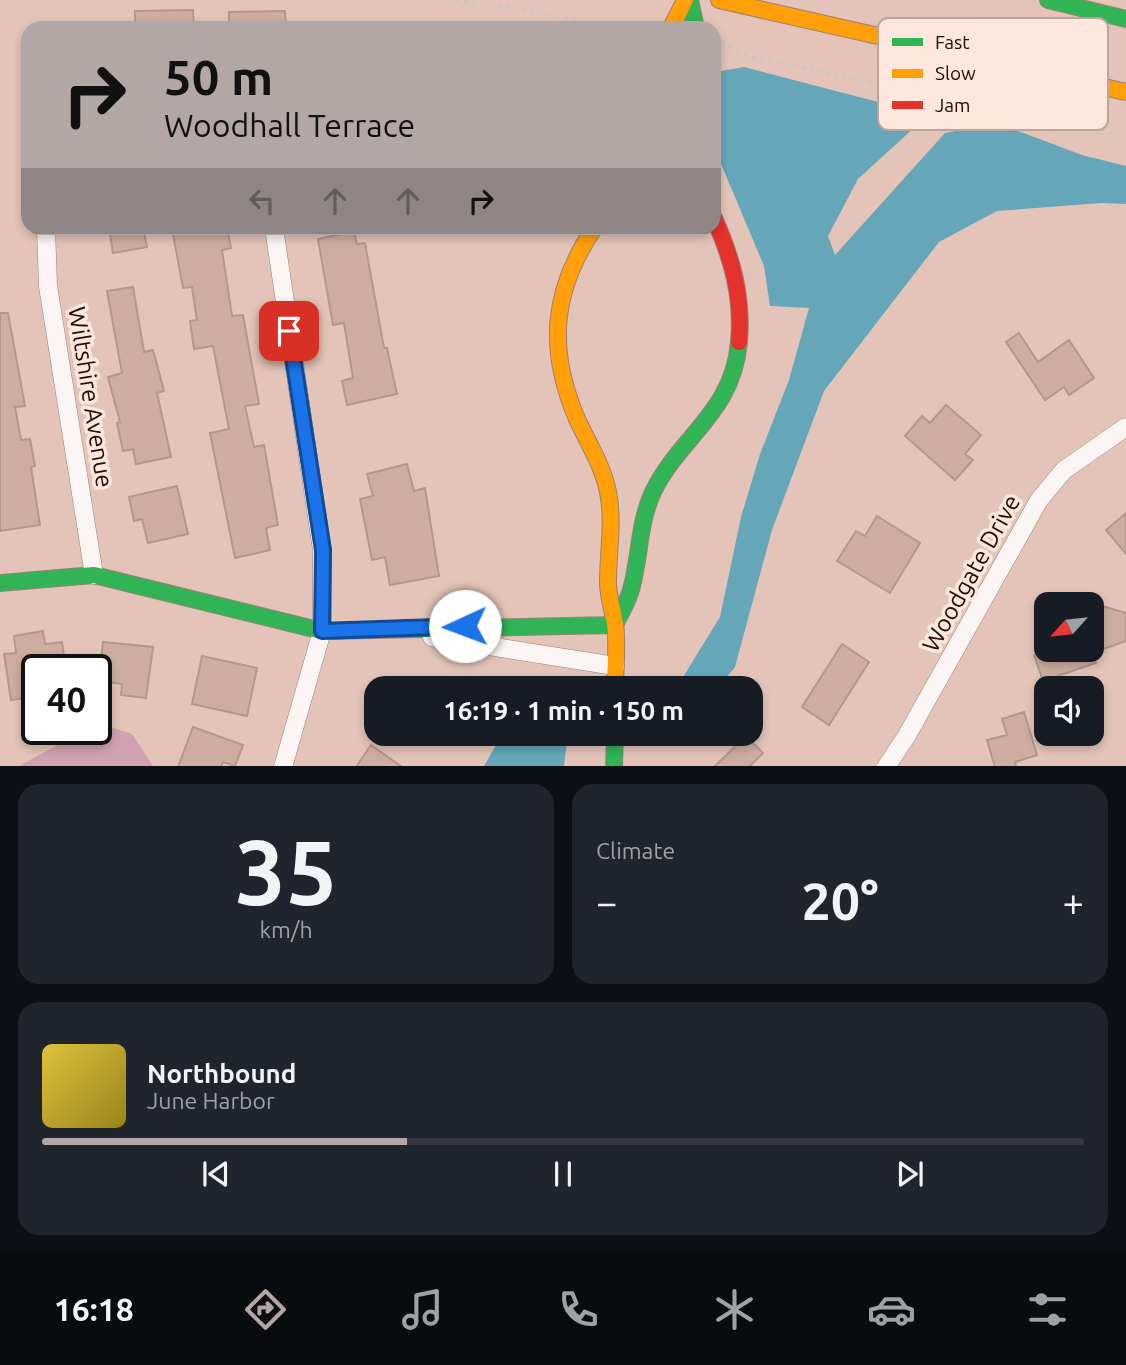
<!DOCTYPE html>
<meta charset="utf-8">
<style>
:root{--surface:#171b24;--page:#20242c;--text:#f1f3f6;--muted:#9ea1a6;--line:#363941;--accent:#b3a7a5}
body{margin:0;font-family:Ubuntu,sans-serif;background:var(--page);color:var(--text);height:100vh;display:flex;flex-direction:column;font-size:26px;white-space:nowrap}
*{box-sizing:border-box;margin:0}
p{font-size:23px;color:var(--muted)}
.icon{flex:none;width:38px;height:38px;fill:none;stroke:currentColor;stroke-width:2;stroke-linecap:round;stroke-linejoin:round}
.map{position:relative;height:766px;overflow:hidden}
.panel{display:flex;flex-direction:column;gap:18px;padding:18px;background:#0d0f14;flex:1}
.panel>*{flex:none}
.hud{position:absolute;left:21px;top:21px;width:700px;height:214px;border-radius:21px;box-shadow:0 4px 10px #0003;background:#b3a7a5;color:#111;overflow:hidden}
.needle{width:46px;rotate:243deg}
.buttons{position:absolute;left:1034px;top:592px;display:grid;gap:14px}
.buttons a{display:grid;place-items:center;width:70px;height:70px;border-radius:14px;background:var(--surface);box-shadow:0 4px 10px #0003;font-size:35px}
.speed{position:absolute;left:21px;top:654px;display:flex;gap:14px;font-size:35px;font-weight:700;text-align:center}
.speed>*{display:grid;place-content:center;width:91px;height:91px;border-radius:50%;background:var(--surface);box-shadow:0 4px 10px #0003;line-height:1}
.speed .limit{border:4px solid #111;border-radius:10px;background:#fff;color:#111}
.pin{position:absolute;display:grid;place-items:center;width:60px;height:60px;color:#fff;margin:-30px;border-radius:14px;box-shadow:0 4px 10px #0006}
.me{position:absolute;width:77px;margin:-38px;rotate:268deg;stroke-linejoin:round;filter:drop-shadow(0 0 5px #0008)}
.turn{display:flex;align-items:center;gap:24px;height:147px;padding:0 28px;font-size:32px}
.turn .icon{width:91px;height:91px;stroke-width:2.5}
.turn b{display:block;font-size:49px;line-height:60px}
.lanes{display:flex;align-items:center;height:66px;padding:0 28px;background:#0003;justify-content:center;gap:35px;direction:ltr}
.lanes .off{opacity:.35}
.big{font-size:52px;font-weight:700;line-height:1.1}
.panel .tile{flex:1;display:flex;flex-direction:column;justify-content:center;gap:10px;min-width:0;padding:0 24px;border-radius:21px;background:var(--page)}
.panel .dial{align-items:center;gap:0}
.dial b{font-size:91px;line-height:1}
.song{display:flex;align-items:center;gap:21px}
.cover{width:84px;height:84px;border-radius:10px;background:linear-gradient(135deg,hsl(50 70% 55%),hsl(50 70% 35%))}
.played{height:7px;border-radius:4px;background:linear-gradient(90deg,var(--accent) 35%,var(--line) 35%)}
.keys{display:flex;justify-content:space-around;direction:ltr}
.heat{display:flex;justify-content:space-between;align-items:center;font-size:38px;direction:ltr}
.panel .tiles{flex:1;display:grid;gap:18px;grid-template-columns:1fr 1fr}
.tile:last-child{grid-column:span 2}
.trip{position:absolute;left:364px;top:676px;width:399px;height:70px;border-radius:21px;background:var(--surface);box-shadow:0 4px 10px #0003;font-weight:700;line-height:70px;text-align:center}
.tab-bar{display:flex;height:112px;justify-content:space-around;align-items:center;background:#090b0e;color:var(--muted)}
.tab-bar .icon{width:49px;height:49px}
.tab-bar .active{color:var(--accent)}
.tab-bar b{font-size:32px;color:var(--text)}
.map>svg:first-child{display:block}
.green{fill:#d0a2b0}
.water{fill:#65a7b9}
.building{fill:#ceada0;stroke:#b2978d;stroke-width:2}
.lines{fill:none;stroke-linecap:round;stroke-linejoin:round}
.street-casing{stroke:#9b8177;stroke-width:19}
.fast-casing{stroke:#9b8177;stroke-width:18}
.slow-casing{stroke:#9b8177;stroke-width:18}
.jam-casing{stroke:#9b8177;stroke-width:18}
.path{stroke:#d0c6c1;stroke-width:3.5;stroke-dasharray:3.5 5;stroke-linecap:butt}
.street{stroke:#fbf6f4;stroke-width:18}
.fast{stroke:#30b455;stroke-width:16}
.slow{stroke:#ff9f0a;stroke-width:16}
.jam{stroke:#e5322d;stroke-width:16}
.route-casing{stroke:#114b97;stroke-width:18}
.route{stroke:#1a73e8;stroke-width:12}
.labels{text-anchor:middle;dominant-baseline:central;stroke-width:7;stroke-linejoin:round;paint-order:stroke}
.street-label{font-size:24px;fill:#230902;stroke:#fee7dd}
.key{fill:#fee7dd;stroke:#bca49b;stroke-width:2}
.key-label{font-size:19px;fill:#230902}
</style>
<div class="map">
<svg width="1126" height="767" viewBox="0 0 1126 767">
<rect width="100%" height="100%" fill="#e4c4b8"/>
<!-- green -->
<path class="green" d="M98,723L132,734L153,766H19L85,730H96Z"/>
<!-- water -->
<g class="water">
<path d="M744,67L928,115L858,179L828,236L835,255L945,133L997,123L1082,155L1126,166V204L1102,203L997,211L939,242L824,391L772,530L735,667L718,688H689L683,677L720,617L741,517L760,454L789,380L809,308L770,306L764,266L719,159L717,104L721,71Z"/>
<path d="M503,733H568L564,766H484Z"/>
</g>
<!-- building -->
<g class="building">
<path d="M193,10L194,28H135V11Z"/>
<path d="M285,11L286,28H229V12Z"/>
<path d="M109,228H143L147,247L113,253Z"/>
<path d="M209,228H227L231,248L222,250L232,316L243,315L259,404L245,406L254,447L264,445L278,525L266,528L270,550L235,558L210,433L229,429L213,346L194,349L190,321L197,320L192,287L183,288L173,234Z"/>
<path d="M354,231L357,244L365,243L384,348H387L397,394L347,405L342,381L353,378L344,323L333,325L318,239Z"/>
<path d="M133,287L144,352L153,350L164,391L157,393L171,457L136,464L133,449L123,451L117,423L120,422L108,377L122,373L107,291Z"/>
<path d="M0,313H8L25,406L15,407L21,440L30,439L35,466L31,467L40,525L0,531Z"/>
<path d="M1019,333L1038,362L1069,340L1094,378L1069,395L1064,387L1045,400L1006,342Z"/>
<path d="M946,405L981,435L965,454L973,460L955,480L905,436L922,416L930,423Z"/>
<path d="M407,464L414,491L425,488L439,576L390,585L385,557L372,560L360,499L373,496L367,474Z"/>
<path d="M177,486L188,534L148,543L142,519L134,521L129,497Z"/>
<path d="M1126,513V554L1106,530Z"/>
<path d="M877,516L920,543L890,593L837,561L856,531L865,536Z"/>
<path d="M1092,603L1126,613V641L1092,653L1096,663L1043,681L1034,655L1050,649H1091L1092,652Z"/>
<path d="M43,631L45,644L62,642L66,670H37V696L11,700L4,654L16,653L14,636Z"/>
<path d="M103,642L153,647L146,698L121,695L122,684L99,681Z"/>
<path d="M842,644L869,662L829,725L802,707Z"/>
<path d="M202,656L257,668L247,716L192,704Z"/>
<path d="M1024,712L1037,755L1015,762L1016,767H995L987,740L1007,735L1002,719Z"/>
<path d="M193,727L243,745L235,766L223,762L221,767H178Z"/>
<path d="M746,736L763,753L749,767H714Z"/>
<path d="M371,745L402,767H356Z"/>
</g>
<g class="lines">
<defs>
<g id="street">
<path d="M46,228L48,286L94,575"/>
<path d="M274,228L322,550V631L283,767"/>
<path d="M432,637L615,666"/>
<path d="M886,767L906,737L1039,500L1064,470L1126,427"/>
</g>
<g id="fast">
<path d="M690,0L696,28"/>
<path d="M1048,0L1126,19"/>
<path d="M0,583L94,575L322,631L615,625"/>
<path d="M615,625C621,612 629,600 632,586C640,555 639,522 653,492C680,436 733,413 739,342"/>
<path d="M614,767L615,733"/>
</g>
<g id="slow">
<path d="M719,0L1126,92"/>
<path d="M671,28L685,0"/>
<path d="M594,228C552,291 547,349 577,419C588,443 603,466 608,492C614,522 608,552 608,582C608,597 613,610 615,624C618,645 615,667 615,688"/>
</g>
<path id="jam" d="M714,218C732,258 743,297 739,342"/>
</defs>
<!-- street casing -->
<use href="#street" class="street-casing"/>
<!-- fast casing -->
<use href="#fast" class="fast-casing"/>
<!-- slow casing -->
<use href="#slow" class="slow-casing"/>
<!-- jam casing -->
<use href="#jam" class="jam-casing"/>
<!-- path -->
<g class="path">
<path d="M447,0L516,8L615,28"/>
<path d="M714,38L747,56L1126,136"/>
</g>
<!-- street -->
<use href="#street" class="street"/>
<!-- fast -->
<use href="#fast" class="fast"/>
<!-- slow -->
<use href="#slow" class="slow"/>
<!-- jam -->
<use href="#jam" class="jam"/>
</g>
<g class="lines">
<defs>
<path id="route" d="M289,331L323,550L322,631L465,626"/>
</defs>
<!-- route casing -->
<use href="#route" class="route-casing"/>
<!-- route -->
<use href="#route" class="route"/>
</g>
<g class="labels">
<!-- street labels -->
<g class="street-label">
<text transform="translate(91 397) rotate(81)">Wiltshire Avenue</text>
<text transform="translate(971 573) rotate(-61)">Woodgate Drive</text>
</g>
</g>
<!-- legend -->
<rect x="878" y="18" width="230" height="112" rx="10" class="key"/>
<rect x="892" y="38" width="31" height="8" fill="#30b455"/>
<rect x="892" y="69" width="31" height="9" fill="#ff9f0a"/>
<rect x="892" y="101" width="31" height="8" fill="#e5322d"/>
<g class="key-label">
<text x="935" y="49">Fast</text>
<text x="935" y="80">Slow</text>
<text x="935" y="112">Jam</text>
</g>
</svg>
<div class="buttons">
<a><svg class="needle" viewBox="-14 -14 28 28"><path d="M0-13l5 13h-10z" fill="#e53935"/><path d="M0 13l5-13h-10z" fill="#9ea1a6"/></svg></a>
<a><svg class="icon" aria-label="sound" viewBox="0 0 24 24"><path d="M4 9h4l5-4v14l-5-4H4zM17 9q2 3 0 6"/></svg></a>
</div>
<div class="speed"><div class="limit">40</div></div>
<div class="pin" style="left:289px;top:331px;background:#d93025"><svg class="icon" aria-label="arrive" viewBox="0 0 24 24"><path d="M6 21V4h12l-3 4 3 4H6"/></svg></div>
<svg class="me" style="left:465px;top:626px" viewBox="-20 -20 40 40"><circle r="19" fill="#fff"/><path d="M0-13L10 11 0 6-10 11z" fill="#1a73e8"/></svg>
<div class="trip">16:19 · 1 min · 150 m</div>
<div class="hud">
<div class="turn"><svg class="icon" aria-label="right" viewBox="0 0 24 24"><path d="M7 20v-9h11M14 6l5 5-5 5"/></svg><div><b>50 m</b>Woodhall Terrace</div></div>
<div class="lanes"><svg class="icon off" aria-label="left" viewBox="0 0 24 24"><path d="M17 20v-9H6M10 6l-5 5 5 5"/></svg><svg class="icon off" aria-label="ahead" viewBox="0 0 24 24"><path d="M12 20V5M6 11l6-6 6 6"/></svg><svg class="icon off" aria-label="ahead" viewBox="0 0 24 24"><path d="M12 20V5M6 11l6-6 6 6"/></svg><svg class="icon" aria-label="right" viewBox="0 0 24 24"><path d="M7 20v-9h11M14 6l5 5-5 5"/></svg></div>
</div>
</div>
<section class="panel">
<div class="tiles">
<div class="tile dial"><b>35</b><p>km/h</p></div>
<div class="tile"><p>Climate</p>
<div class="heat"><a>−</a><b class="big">20°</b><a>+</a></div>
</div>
<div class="tile">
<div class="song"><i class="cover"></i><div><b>Northbound</b><p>June Harbor</p></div></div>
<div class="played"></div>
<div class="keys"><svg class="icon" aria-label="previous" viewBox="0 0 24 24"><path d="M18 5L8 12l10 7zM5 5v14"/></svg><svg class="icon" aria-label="pause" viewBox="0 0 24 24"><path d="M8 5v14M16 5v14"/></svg><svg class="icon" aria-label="next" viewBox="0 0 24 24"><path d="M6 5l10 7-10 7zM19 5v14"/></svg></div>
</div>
</div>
</section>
<nav class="tab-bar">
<b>16:18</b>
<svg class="icon active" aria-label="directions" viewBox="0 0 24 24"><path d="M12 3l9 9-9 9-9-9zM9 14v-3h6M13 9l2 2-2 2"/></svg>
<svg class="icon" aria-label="music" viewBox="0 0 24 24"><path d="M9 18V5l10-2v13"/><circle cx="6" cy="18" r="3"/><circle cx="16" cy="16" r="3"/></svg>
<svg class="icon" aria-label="phone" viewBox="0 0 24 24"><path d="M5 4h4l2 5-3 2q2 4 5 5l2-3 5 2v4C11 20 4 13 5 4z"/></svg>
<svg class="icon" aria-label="climate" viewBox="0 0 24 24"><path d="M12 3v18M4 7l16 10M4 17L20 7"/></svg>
<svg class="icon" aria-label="car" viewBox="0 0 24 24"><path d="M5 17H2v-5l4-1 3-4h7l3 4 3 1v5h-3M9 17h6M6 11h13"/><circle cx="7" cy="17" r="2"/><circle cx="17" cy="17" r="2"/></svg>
<svg class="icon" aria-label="filters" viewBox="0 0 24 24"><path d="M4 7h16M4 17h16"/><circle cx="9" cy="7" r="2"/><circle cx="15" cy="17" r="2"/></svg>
</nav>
